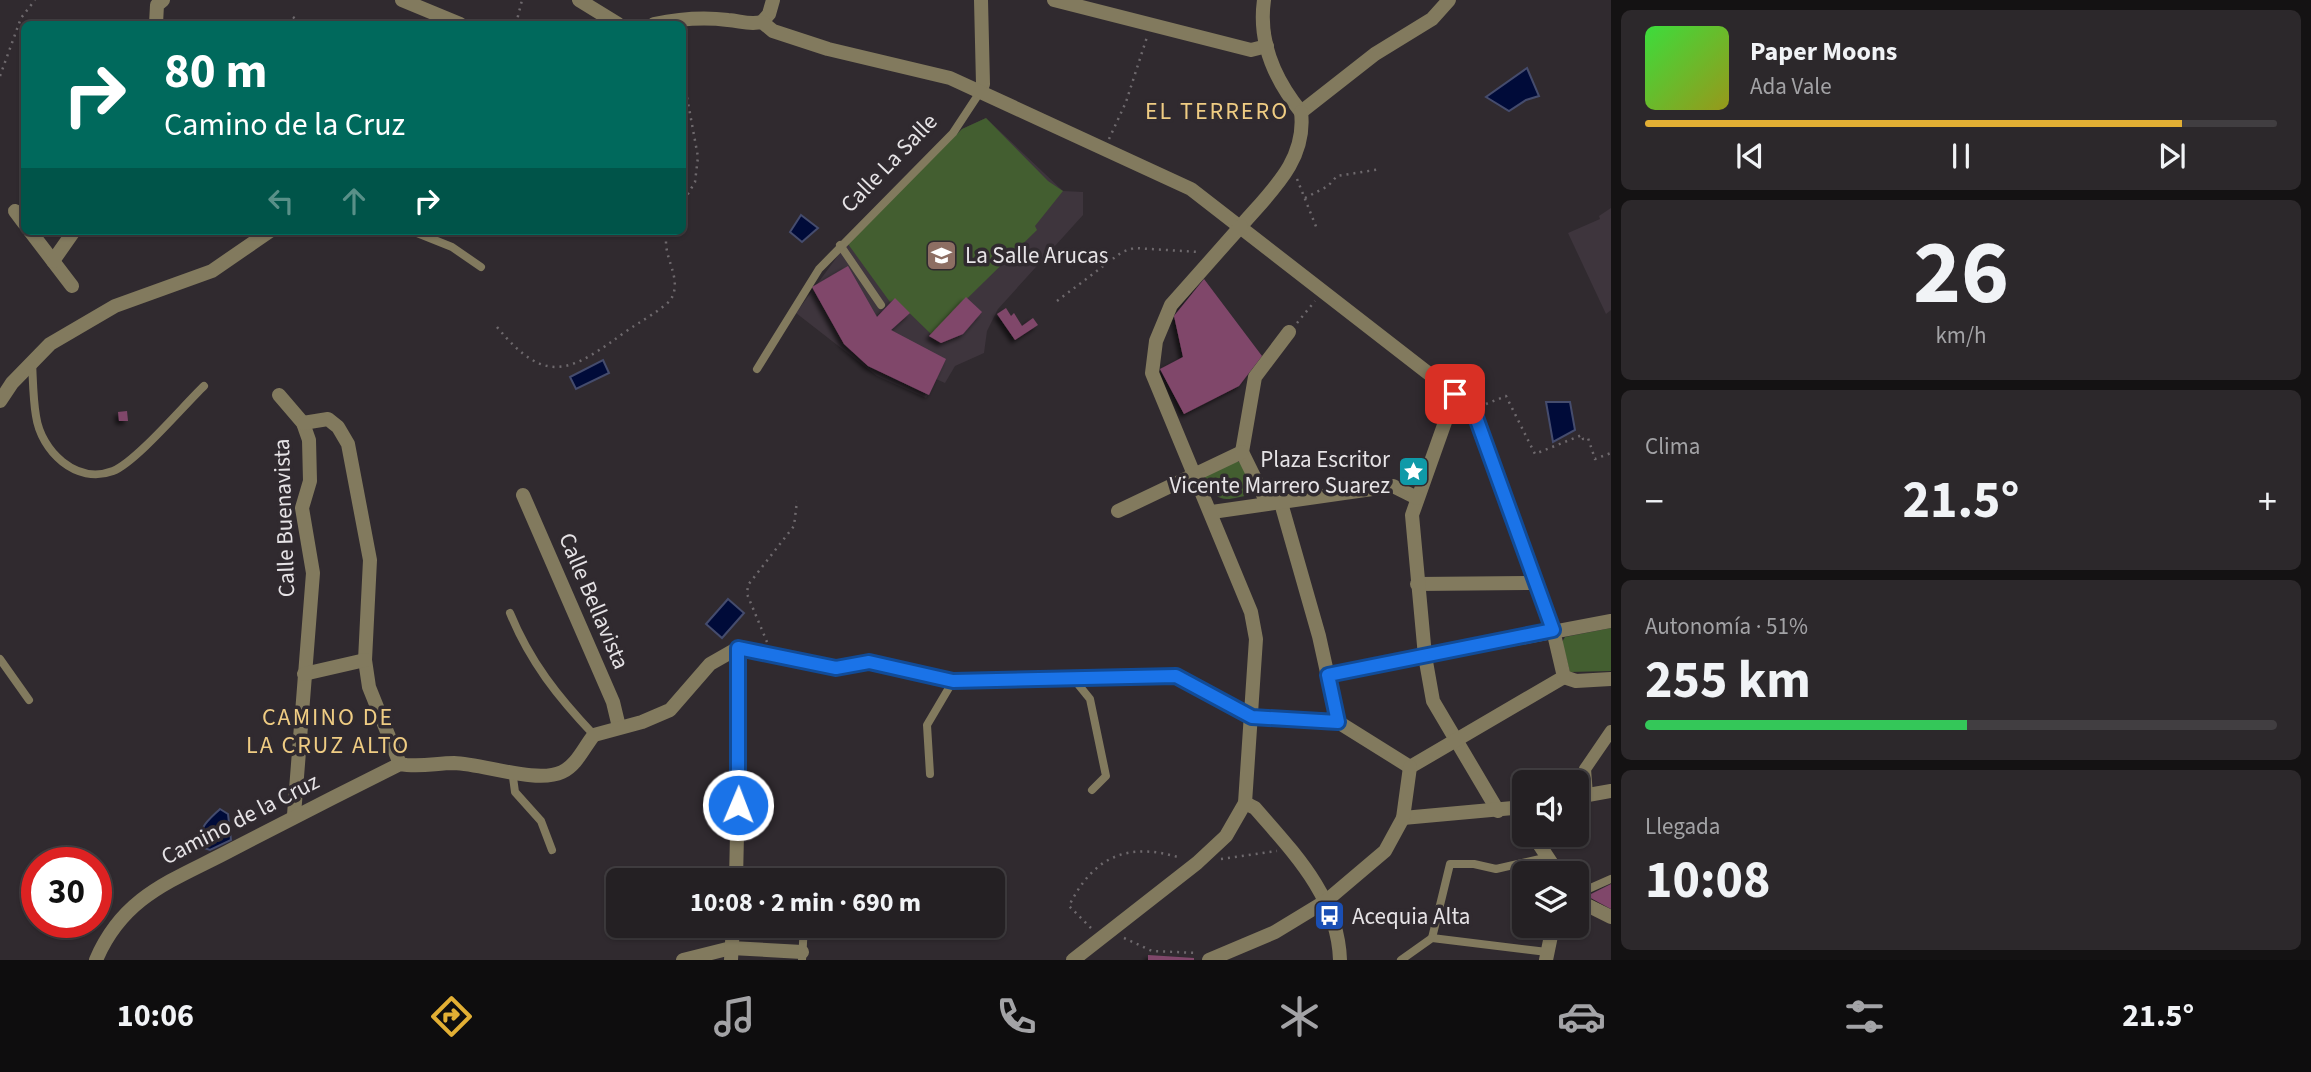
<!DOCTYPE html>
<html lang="es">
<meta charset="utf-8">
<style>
:root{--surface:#242023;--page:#2c282b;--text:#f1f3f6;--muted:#a3a3a6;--line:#413e41;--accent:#e2af34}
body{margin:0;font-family:"Source Sans 3",sans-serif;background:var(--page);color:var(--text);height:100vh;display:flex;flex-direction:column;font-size:26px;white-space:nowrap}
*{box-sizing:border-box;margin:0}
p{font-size:23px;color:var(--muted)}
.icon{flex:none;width:38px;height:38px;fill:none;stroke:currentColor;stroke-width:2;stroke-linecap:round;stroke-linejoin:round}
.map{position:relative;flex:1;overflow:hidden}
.sheet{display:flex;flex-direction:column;gap:10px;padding:10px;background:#141213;width:700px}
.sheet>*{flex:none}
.hud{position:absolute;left:21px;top:21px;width:665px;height:214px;border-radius:10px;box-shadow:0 2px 5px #0004,0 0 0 2px var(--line);background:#00695c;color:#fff;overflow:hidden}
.fabs{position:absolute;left:1512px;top:770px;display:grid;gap:14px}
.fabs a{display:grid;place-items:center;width:77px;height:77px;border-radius:10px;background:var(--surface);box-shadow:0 2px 5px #0004,0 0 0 2px var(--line);font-size:35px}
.speed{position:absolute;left:21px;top:847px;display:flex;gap:14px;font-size:35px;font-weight:700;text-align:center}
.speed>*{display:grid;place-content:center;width:91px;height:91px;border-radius:50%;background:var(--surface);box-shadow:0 2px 5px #0004,0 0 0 2px var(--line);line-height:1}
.speed .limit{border:10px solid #d22;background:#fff;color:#111}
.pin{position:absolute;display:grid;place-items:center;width:60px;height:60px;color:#fff;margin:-30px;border-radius:14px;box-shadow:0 4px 10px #0006}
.me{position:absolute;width:77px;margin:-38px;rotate:1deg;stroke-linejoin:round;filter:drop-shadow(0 0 5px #0008)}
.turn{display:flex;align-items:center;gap:24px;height:147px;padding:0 28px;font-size:32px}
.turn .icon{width:91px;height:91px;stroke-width:2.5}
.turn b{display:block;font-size:49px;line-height:60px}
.lanes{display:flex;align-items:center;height:66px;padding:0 28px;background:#0003;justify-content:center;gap:35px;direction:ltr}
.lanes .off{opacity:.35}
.big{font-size:52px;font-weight:700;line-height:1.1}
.sheet .widget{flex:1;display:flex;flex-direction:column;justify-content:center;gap:10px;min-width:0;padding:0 24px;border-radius:10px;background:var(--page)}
.sheet .dial{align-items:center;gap:0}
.dial b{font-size:91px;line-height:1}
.song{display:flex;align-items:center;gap:21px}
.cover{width:84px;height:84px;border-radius:10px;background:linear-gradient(135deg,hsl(120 70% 55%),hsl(60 70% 35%))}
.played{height:7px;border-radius:4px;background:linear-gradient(90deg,var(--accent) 85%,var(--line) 85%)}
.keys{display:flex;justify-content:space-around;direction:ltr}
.heat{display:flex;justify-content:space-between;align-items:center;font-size:38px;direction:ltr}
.charge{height:10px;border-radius:5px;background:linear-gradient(90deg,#34c759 51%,var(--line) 0)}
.trip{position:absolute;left:606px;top:868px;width:399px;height:70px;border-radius:10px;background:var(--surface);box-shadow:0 2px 5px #0004,0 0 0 2px var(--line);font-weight:700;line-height:70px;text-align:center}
.tab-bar{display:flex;height:112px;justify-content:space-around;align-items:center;background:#0e0d0e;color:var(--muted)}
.tab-bar .icon{width:49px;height:49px}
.tab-bar .selected{color:var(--accent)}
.tab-bar b{font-size:32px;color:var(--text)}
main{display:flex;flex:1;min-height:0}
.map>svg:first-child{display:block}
.built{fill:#3e353d}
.green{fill:#435e30}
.water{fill:#000b39;stroke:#454c6d;stroke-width:2}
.building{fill:#80476b;filter:url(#shadow)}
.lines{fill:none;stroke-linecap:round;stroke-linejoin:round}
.path{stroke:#6e696d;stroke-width:2.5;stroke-dasharray:2 5;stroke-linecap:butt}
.service{stroke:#827a5e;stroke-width:8}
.pedestrian{stroke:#827a5e;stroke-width:12}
.minor{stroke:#827a5e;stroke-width:14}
.tertiary{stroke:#827a5e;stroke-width:14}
.route-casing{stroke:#114b97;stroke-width:18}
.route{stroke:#1a73e8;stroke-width:12}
.labels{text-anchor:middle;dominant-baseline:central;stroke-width:7;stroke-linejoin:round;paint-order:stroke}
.street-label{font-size:23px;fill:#e6e3e6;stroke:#302a2f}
.poi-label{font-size:23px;fill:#e6e3e6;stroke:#302a2f;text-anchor:start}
.neighbourhood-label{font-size:24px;letter-spacing:2px;fill:#efcc83;stroke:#302a2f}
</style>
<main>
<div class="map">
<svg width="1611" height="960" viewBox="0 0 1611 960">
<defs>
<filter id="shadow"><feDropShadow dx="-3.5" dy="3.5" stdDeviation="2" flood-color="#0009"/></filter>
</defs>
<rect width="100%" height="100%" fill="#302a2f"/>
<!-- built -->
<g class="built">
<path d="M986,118L1063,191L1083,192V215L998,309L987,331L984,353L955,366L945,383L936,379L926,398L877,376L796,313L845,246L962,129Z"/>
<path d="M1611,208V310L1606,314L1568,233L1600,219L1599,216Z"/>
</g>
<!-- green -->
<g class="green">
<path d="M986,118L1048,181L1063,191L1035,226L1037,230L931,334L895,299L890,302L848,244L962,129Z"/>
<path d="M1234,460L1244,464L1255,494C1226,499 1219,507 1204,479L1207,473Z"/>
<path d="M1611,628V671L1570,672L1562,642L1565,637Z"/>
</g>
<!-- water -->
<g class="water">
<path d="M1527,68L1539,96L1526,100L1509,111L1486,97Z"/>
<path d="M801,215L818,228L802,242L790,232Z"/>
<path d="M603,360L609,373L576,389L570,377Z"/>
<path d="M1546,402H1570L1575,430L1553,442Z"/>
<path d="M728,599L744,613L722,638L706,624Z"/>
<path d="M220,809L228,814L231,840L210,850L204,848C197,828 205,823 220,809Z"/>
</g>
<!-- building -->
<g class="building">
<path d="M848,266L877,317L895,298L910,313L891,330L946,359L929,395L868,366L844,344L812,287Z"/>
<path d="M1204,279L1262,356L1239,386L1184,414L1160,369L1183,357L1174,316Z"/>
<path d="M966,297L982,312L963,334L941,343L929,336Z"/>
<path d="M1006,308L1011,316L1014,313L1022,326L1033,318L1038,325L1015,340L997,314Z"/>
<path d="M127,411L128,421H119L118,412Z"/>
<path d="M1611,884V909L1587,896Z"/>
<path d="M1148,955L1194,958V960H1148Z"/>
</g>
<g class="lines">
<!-- path -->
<g class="path">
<path d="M293,17L302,24"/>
<path d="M516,24L522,0"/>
<path d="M682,70L698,157L695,182L682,204"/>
<path d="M0,76L21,18L35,0"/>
<path d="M1109,139L1126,102L1147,37"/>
<path d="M1297,179L1317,229"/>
<path d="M1305,198L1328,186L1337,176L1381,169"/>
<path d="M1057,301L1122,252L1134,248L1199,252"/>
<path d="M1297,323L1315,301"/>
<path d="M497,327C547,388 571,371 628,330C638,323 665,308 671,299C684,277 659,254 668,231"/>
<path d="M1486,404L1506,396L1535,454L1582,435L1583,439L1588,438L1595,459L1611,453"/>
<path d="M767,642L747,594L748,585L794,526L797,501"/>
<path d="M1221,859L1277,851"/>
<path d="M1091,928L1069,906C1093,857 1127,841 1181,858"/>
<path d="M1124,938L1152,951L1198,953"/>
</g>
<!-- service -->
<g class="service">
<path d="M412,231L452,247L481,267"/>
<path d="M840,245L881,305"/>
<path d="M32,362C33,380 33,399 36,416C41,451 76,485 113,471C136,462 184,405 204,386"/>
<path d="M757,369L819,269L953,133L980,92"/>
<path d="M510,613C530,662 558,697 594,735"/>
<path d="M0,659L29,700"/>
<path d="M1073,678L1090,699L1106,776L1092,790"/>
<path d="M512,770L515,792L541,821L552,850"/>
<path d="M930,774L927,725L953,681"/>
<path d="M1577,894L1611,879"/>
<path d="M1432,938L1450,864H1474L1496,869L1549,857"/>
<path d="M802,960L804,926"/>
<path d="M1401,960L1432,938L1547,952"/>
</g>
<!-- pedestrian -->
<path class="pedestrian" d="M1587,795L1585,769L1611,731"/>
<!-- minor -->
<g class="minor">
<path d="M402,0L460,24"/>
<path d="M579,0L618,24"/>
<path d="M1054,0L1251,50L1267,46"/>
<path d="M1264,0C1258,42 1275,80 1301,112"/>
<path d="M762,22L769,14L773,0"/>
<path d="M156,24L157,5L163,0"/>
<path d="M980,92L983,84L981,0"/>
<path d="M1301,112L1375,54L1432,19L1449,0"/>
<path d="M15,211L24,223"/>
<path d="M1241,226C1270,192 1307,161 1301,112"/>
<path d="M30,231L72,286"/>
<path d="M53,261L74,231"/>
<path d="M279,395L303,423L309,440L310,481L302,508L313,573L294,815"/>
<path d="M0,401L12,383L50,344L115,306L212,271L270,231"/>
<path d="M303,423L328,419L338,427L348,444L370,560L365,660L369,687L400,764"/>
<path d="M1242,452L1255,377L1289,332"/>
<path d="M1242,452L1267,503"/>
<path d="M523,495L613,702L619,727"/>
<path d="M1281,503L1319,636L1338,722"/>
<path d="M1118,511L1242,452"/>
<path d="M1417,584L1536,583"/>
<path d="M304,674L365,660"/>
<path d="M1328,675L1425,656L1433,701L1498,811"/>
<path d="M1410,767L1564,677"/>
<path d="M1577,797L1611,791"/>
<path d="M1245,803L1255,808C1293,852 1338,897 1340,960"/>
<path d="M1403,818L1524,807"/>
<path d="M1533,835L1558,873"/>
<path d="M736,880L740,698L738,648"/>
<path d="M1577,900L1611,917"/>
<path d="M96,960C124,894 175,880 233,849C289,820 344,792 400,764C419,768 436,763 454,763C484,764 537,784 562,772C577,765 584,747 594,735L642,722L670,710L710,664L738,648L836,668L869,661L953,681L1176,676L1252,717L1338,722L1410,767"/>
<path d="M683,960L731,948L802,952"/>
<path d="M731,960L733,926"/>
<path d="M1209,960L1275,932L1326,901L1385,851L1403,818L1410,767"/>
<path d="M1546,960L1553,926"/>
</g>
<!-- tertiary -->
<g class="tertiary">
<path d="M654,24C678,19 704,17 728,20C741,21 749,25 762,22L773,31L828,49L950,78L1191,189L1455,394L1473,409L1553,630L1564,677L1576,681L1611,679"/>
<path d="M1455,394L1412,515L1425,656L1611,621"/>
<path d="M1212,512L1393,486L1417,498"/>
<path d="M1073,960L1197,863L1226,836L1245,803L1256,639L1251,612L1152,373L1156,341L1171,305L1241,226"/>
</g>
</g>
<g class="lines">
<defs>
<path id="route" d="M738,805V648L836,668L869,662L953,681L1176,676L1252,717L1338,722L1328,675L1553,630L1473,409L1455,394"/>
</defs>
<!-- route casing -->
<use href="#route" class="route-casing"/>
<!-- route -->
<use href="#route" class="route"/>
</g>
<!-- icons -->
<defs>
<symbol id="school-square" viewBox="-11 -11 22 22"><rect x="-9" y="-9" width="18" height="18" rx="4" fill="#8d6e63" stroke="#302a2f"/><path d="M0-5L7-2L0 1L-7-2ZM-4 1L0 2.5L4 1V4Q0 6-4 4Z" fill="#fff"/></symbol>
<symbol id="sight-square" viewBox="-11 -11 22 22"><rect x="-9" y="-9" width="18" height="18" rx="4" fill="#0f9aa8" stroke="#302a2f"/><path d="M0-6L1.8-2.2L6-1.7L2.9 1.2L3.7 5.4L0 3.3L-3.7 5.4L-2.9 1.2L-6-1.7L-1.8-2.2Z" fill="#fff"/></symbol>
<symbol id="bus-square" viewBox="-11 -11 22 22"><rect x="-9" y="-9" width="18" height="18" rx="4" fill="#1a4fb4" stroke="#302a2f"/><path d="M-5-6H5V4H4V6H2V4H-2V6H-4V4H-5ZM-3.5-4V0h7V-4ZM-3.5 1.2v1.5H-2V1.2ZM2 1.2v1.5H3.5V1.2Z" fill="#fff"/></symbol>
</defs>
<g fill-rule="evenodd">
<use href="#school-square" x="924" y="238" width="35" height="35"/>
<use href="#sight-square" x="1396" y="454" width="35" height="35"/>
<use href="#bus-square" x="1312" y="898" width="35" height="35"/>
</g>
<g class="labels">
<!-- street labels -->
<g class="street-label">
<text transform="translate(889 163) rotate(-46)">Calle La Salle</text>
<text transform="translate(284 518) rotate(-92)">Calle Buenavista</text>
<text transform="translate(594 601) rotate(67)">Calle Bellavista</text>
<text transform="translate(240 819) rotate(-27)">Camino de la Cruz</text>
</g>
<!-- poi labels -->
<g class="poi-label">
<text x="965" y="255">La Salle Arucas</text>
<text x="1390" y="459" text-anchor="end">Plaza Escritor<tspan x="1390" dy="26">Vicente Marrero Suarez</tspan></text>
<text x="1352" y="916">Acequia Alta</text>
</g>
<!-- neighbourhood labels -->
<g class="neighbourhood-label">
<text x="1217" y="111">EL TERRERO</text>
<text x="328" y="717">CAMINO DE<tspan x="328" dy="28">LA CRUZ ALTO</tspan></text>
</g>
</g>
</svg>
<div class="fabs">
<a><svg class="icon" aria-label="sound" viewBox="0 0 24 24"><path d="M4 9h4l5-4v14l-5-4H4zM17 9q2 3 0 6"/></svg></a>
<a><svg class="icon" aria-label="layers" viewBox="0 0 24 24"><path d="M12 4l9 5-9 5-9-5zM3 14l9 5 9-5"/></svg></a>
</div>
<div class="speed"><div class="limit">30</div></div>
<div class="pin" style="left:1455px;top:394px;background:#d93025"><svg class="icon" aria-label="arrive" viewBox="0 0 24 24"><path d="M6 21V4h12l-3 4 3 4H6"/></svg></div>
<svg class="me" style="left:738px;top:805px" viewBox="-20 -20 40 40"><circle r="17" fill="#1a73e8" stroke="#fff" stroke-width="3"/><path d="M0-11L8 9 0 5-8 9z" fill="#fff"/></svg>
<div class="trip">10:08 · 2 min · 690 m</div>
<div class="hud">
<div class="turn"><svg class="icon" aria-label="right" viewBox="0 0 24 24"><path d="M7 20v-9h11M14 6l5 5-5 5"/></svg><div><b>80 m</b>Camino de la Cruz</div></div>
<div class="lanes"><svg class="icon off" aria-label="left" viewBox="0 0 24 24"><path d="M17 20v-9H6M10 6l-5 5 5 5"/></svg><svg class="icon off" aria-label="ahead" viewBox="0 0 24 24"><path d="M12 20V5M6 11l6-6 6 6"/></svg><svg class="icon" aria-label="right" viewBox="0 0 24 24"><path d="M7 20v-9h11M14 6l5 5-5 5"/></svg></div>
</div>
</div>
<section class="sheet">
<div class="widget">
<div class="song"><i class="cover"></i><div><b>Paper Moons</b><p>Ada Vale</p></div></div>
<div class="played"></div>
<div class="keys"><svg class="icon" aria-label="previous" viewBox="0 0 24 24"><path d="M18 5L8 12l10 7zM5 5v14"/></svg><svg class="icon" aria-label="pause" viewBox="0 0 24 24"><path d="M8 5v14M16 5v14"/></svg><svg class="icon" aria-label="next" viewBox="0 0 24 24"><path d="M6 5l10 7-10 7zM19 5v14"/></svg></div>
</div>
<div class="widget dial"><b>26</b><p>km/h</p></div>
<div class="widget"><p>Clima</p>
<div class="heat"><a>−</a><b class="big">21.5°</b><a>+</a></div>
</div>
<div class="widget"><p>Autonomía · 51%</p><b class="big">255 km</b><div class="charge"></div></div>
<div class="widget"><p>Llegada</p><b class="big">10:08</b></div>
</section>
</main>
<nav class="tab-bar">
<b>10:06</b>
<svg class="icon selected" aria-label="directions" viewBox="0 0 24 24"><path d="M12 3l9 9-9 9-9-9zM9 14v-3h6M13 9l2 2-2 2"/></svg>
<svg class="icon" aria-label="music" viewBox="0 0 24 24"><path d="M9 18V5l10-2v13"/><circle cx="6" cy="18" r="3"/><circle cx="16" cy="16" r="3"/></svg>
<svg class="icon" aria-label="phone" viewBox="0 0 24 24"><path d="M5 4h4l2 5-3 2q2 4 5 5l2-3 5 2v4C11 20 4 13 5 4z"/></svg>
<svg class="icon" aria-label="climate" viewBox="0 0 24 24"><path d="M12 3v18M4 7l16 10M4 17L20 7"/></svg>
<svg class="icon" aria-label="car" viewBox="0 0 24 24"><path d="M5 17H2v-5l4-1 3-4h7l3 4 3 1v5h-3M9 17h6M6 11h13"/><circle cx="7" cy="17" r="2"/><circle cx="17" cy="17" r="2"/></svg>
<svg class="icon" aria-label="filters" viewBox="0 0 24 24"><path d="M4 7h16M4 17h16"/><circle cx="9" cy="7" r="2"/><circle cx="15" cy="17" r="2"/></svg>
<b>21.5°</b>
</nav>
